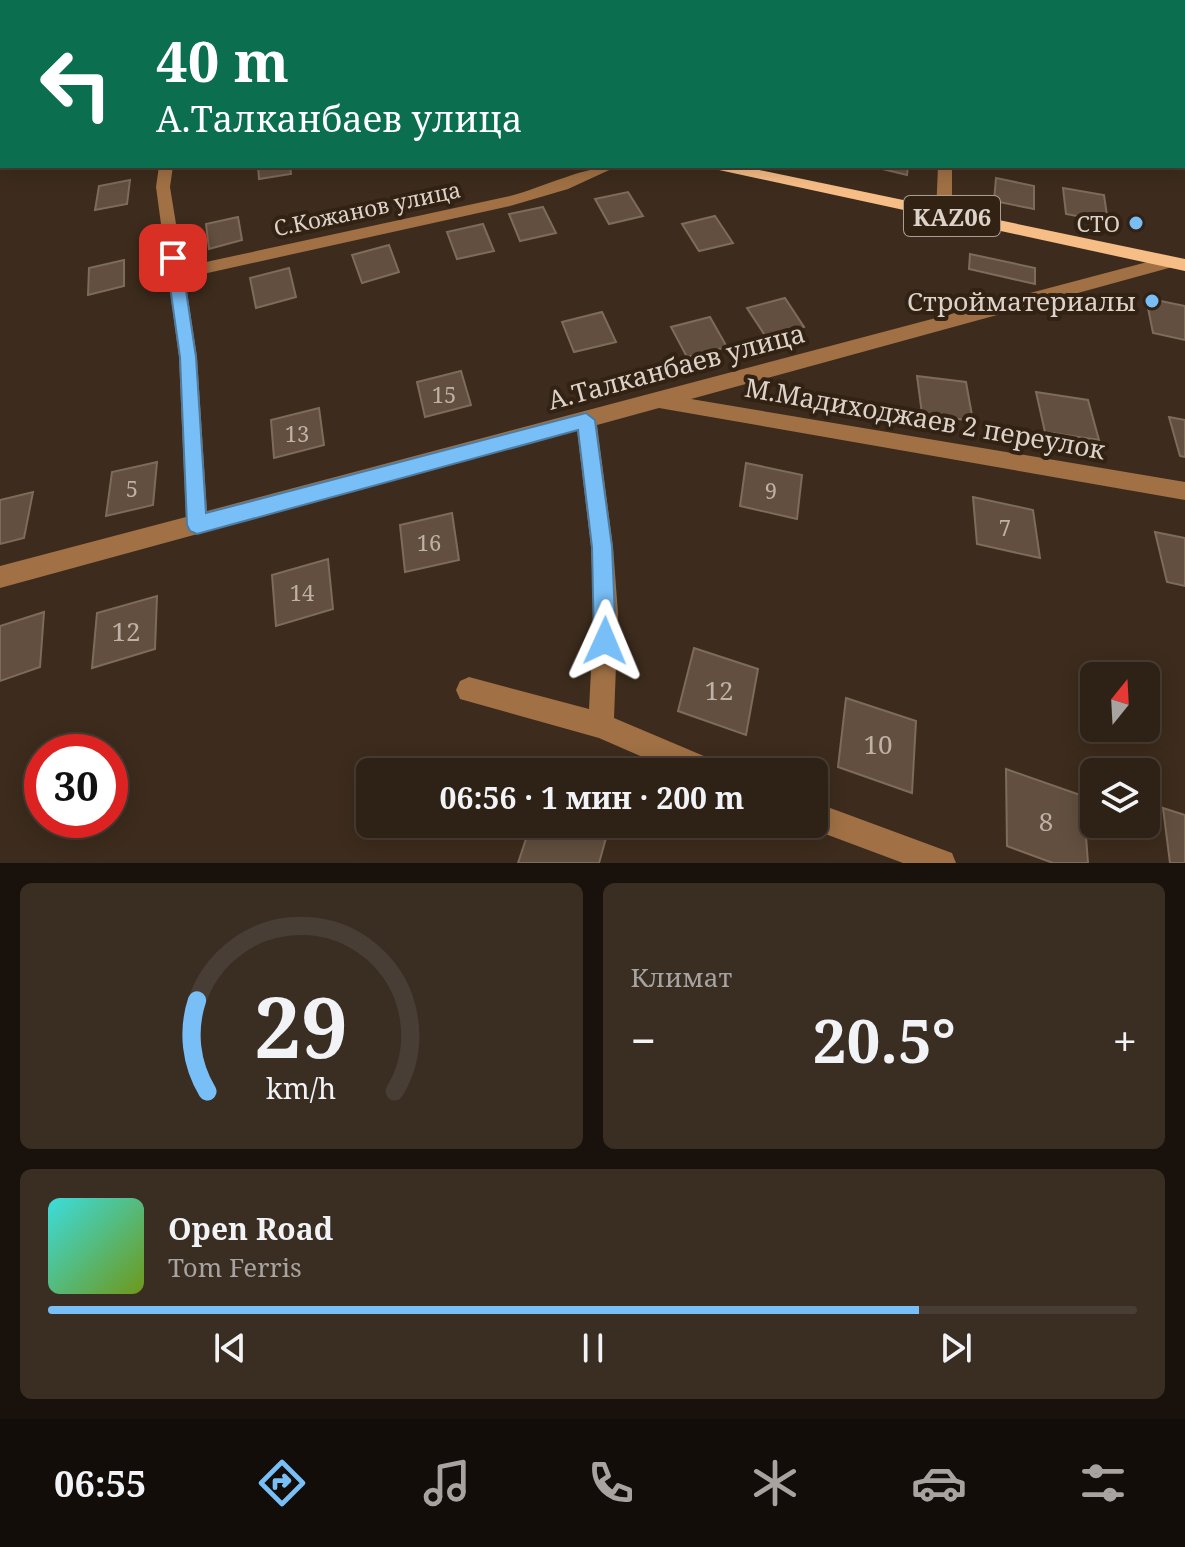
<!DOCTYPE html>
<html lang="ru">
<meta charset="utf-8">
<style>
:root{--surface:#2e2116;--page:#3a2e23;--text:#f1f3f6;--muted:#a7a3a1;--line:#493e35;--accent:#78bff7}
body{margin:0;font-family:"Noto Serif",serif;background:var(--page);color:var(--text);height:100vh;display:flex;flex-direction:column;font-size:30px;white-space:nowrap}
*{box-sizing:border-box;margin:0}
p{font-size:26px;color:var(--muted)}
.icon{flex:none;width:44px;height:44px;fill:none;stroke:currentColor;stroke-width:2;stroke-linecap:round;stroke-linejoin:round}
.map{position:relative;height:863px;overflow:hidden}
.drawer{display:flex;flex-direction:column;gap:20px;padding:20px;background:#19120c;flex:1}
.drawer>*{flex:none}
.top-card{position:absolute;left:0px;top:0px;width:1186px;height:168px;box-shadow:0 4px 20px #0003,0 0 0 2px var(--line);background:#0b6e4f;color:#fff;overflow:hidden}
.needle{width:52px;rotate:18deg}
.buttons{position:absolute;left:1080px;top:662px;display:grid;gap:16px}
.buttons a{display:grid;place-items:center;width:80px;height:80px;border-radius:12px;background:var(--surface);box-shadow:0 4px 20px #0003,0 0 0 2px var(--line);font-size:40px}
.speed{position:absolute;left:24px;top:734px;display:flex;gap:16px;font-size:40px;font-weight:700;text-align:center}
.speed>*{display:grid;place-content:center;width:104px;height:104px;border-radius:50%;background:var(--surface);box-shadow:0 4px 20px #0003,0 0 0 2px var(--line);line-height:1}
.speed .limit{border:12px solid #d22;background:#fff;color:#111}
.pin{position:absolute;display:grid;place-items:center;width:68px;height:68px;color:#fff;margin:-34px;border-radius:16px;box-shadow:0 4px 12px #0006}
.me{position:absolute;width:88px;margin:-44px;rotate:1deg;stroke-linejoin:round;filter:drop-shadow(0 0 6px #0008)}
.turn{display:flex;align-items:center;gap:28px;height:168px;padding:0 24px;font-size:36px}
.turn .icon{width:104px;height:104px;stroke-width:2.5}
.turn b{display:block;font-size:56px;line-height:68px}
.big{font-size:60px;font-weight:700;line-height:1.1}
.drawer .widget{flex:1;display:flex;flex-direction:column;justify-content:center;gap:12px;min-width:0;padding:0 28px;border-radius:12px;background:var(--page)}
.drawer .dial{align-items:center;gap:0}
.dial svg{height:208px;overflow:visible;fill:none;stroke:var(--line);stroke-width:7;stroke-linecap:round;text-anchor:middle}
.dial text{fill:var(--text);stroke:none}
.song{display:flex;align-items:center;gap:24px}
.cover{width:96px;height:96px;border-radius:12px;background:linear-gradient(135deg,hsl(180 70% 55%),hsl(80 70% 35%))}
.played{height:8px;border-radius:4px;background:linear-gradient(90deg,var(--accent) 80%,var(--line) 80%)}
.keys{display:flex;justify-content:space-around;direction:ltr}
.heat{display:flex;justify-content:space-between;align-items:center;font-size:44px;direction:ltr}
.drawer .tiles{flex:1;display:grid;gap:20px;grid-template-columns:1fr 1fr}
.widget:last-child{grid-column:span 2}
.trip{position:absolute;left:356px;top:758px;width:472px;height:80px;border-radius:12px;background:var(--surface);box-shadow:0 4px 20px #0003,0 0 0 2px var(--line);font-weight:700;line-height:80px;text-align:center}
.dock{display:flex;height:128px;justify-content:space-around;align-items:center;background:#120d09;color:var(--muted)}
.dock .icon{width:56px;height:56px}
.dock .current{color:var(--accent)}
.dock b{font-size:36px;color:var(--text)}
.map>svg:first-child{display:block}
.building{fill:#624f3f;stroke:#7e6b5a;stroke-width:2}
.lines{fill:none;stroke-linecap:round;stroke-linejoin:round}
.minor{fill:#a17145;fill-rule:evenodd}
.major{fill:#f7bd87;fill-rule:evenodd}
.route{fill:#78bff7;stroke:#4e7ca1;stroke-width:2}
.poi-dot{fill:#78bff7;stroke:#322213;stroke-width:3}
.labels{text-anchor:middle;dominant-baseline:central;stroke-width:8;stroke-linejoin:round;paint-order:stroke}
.far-street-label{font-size:22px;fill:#ddd2c9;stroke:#322213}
.far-poi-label{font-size:22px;fill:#ddd2c9;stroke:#322213;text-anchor:end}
.number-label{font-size:22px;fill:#beb1a6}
.shield{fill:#322213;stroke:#aa9d92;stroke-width:2}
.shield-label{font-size:24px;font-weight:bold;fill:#ddd2c9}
.poi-label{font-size:26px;fill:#ddd2c9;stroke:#322213;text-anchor:end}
.street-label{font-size:26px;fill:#ddd2c9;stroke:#322213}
.near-number-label{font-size:26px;fill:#beb1a6}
</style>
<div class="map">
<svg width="1185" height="863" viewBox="0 0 1185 863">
<rect width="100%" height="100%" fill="#3d2c1d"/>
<!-- building -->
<g class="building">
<path d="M258,166H290L291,174L259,179Z"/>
<path d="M870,166H908L907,175Z"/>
<path d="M996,178L1034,186V209L994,201Z"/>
<path d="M130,180L127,204L95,210L99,186Z"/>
<path d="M1063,188L1104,195L1108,222L1066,214Z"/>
<path d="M628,192L643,216L609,224L595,199Z"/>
<path d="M543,207L556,233L520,241L509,214Z"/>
<path d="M715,216L733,243L699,251L682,224Z"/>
<path d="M238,217L242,240L209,249L206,224Z"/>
<path d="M483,224L494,251L457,259L447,232Z"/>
<path d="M389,245L399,272L362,283L352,255Z"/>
<path d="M970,254L1035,268V284L969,269Z"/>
<path d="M124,260V286L88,295L89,268Z"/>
<path d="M289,268L296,297L256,308L250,278Z"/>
<path d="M785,298L804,327L766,337L747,308Z"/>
<path d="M1146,298L1185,306V340L1153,333Z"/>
<path d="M602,312L616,342L574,352L562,322Z"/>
<path d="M710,317L727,347L687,357L671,327Z"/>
<path d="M461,371L471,405L425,417L417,382Z"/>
<path d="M917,376L966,382L973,421L922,414Z"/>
<path d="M1036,392L1088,400L1099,440L1045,432Z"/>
<path d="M319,408L324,445L274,458L271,420Z"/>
<path d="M1169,417L1185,420V457L1180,456Z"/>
<path d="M157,462L153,505L106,516L112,472Z"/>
<path d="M746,463L802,475L797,519L740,506Z"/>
<path d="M33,492L24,538L0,544V500Z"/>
<path d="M973,497L1033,510L1040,558L977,544Z"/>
<path d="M452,513L459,560L405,572L400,525Z"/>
<path d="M1155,532L1185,538V586L1167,582Z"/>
<path d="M328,559L333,609L276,626L272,575Z"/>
<path d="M157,596L155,649L92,668L97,613Z"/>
<path d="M44,612L40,667L0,681V626Z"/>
<path d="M694,648L758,669L746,735L678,711Z"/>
<path d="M846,698L916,721L912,793L838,767Z"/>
<path d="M1006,769L1083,796L1088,863H1053L1007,846Z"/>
<path d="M1163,808L1185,815V863H1170Z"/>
<path d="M531,824H610L599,863H518Z"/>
</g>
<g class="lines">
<!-- minor -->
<g class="minor">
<path d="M405,0H417L419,2H407Z"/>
<rect x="930" y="0" width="12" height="2"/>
<rect x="1184" y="102" width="1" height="8"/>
<path d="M159,166H173L170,187L183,267L510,196C544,187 585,166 618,166L568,189L510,206L185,278L197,357L207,511L1170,256L1178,262L1176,266L691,399L1185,482V500L659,408L597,425L613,547L618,613L614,718L718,762L722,772H677L599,738L460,699L456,690L460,681L469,677L589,709L594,613L591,547L577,430L0,588V566L186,517L179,357L156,187Z"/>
<path d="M938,166H952V214L944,219L936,214Z"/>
<path d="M814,802L952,853L956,863H903L804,826L814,824Z"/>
</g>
<!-- major -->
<g class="major">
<path d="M0,162L2,166H9L7,169L0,170Z"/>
<path d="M712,166H740L1185,259V271L719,170Z"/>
</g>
</g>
<!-- route -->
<path class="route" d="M173,253L181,258L196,357L206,513L586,413L595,420L612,547L616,641L613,648L605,652L597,648L594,641L592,547L578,430L197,534L190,531L187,525L180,357L166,258Z"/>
<!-- markers -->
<g class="poi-dot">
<circle cx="1136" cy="223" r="8"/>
<circle cx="1152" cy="301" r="8"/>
</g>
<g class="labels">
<!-- far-street labels -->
<g class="far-street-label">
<text transform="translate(367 208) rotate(-12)">С.Кожанов улица</text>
</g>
<!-- far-poi labels -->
<g class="far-poi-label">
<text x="1120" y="223">СТО</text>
</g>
<!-- number labels -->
<g class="number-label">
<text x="444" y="394">15</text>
<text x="297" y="433">13</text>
<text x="132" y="488">5</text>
<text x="771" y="490">9</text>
<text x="1005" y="527">7</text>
<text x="429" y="542">16</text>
<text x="302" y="592">14</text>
</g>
<!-- shield labels -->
<rect class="shield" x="904" y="196" width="96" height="40" rx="6"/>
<g class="shield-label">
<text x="952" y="216">KАZ06</text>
</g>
<!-- poi labels -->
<g class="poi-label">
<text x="1136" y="301">Стройматериалы</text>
</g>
<!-- street labels -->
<g class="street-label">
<text transform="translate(676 366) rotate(-15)">А.Талканбаев улица</text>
<text transform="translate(925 418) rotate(10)">М.Мадиходжаев 2 переулок</text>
</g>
<!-- near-number labels -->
<g class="near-number-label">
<text x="126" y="631">12</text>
<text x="719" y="690">12</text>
<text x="878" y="744">10</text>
<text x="1046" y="821">8</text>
</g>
</g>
</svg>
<div class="buttons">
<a><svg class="needle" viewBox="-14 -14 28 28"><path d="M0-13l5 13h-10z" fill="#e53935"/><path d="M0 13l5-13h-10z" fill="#a7a3a1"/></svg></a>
<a><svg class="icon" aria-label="layers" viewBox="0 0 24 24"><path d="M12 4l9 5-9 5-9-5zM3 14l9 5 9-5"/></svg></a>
</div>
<div class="speed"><div class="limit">30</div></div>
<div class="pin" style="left:173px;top:258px;background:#d93025"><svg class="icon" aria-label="arrive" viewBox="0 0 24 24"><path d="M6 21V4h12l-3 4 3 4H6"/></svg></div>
<svg class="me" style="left:605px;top:641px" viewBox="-20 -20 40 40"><path d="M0-17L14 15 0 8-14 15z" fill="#78bff7" stroke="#fff" stroke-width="4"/></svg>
<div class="trip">06:56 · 1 мин · 200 m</div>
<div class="top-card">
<div class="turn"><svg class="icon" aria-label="left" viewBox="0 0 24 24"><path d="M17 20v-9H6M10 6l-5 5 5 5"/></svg><div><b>40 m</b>А.Талканбаев улица</div></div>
</div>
</div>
<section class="drawer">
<div class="tiles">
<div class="widget dial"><svg viewBox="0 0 100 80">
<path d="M14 69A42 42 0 1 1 86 69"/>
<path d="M14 69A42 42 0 0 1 10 34" stroke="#78bff7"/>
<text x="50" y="56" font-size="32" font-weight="700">29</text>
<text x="50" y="72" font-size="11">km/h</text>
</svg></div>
<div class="widget"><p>Климат</p>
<div class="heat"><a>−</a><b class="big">20.5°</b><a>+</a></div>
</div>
<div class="widget">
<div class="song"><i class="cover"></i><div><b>Open Road</b><p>Tom Ferris</p></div></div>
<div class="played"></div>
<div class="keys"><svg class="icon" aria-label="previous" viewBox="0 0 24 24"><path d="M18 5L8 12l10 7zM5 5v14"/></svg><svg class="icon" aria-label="pause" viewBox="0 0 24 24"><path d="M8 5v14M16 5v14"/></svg><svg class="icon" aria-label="next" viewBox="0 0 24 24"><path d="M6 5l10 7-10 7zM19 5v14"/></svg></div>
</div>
</div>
</section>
<nav class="dock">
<b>06:55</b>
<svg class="icon current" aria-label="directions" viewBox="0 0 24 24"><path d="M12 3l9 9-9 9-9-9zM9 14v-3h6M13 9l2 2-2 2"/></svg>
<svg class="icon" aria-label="music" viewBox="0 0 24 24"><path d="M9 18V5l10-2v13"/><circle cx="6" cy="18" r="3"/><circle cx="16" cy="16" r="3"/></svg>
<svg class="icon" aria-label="phone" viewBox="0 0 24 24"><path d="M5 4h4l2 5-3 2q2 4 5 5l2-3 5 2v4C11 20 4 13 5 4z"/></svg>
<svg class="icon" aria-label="climate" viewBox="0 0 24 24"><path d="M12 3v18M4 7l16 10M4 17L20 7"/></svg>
<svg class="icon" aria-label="car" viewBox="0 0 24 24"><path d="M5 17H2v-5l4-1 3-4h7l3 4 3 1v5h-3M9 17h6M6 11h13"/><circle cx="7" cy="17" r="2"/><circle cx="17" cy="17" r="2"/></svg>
<svg class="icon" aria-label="filters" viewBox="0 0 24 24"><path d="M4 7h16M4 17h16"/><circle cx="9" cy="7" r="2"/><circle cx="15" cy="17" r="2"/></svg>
</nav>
